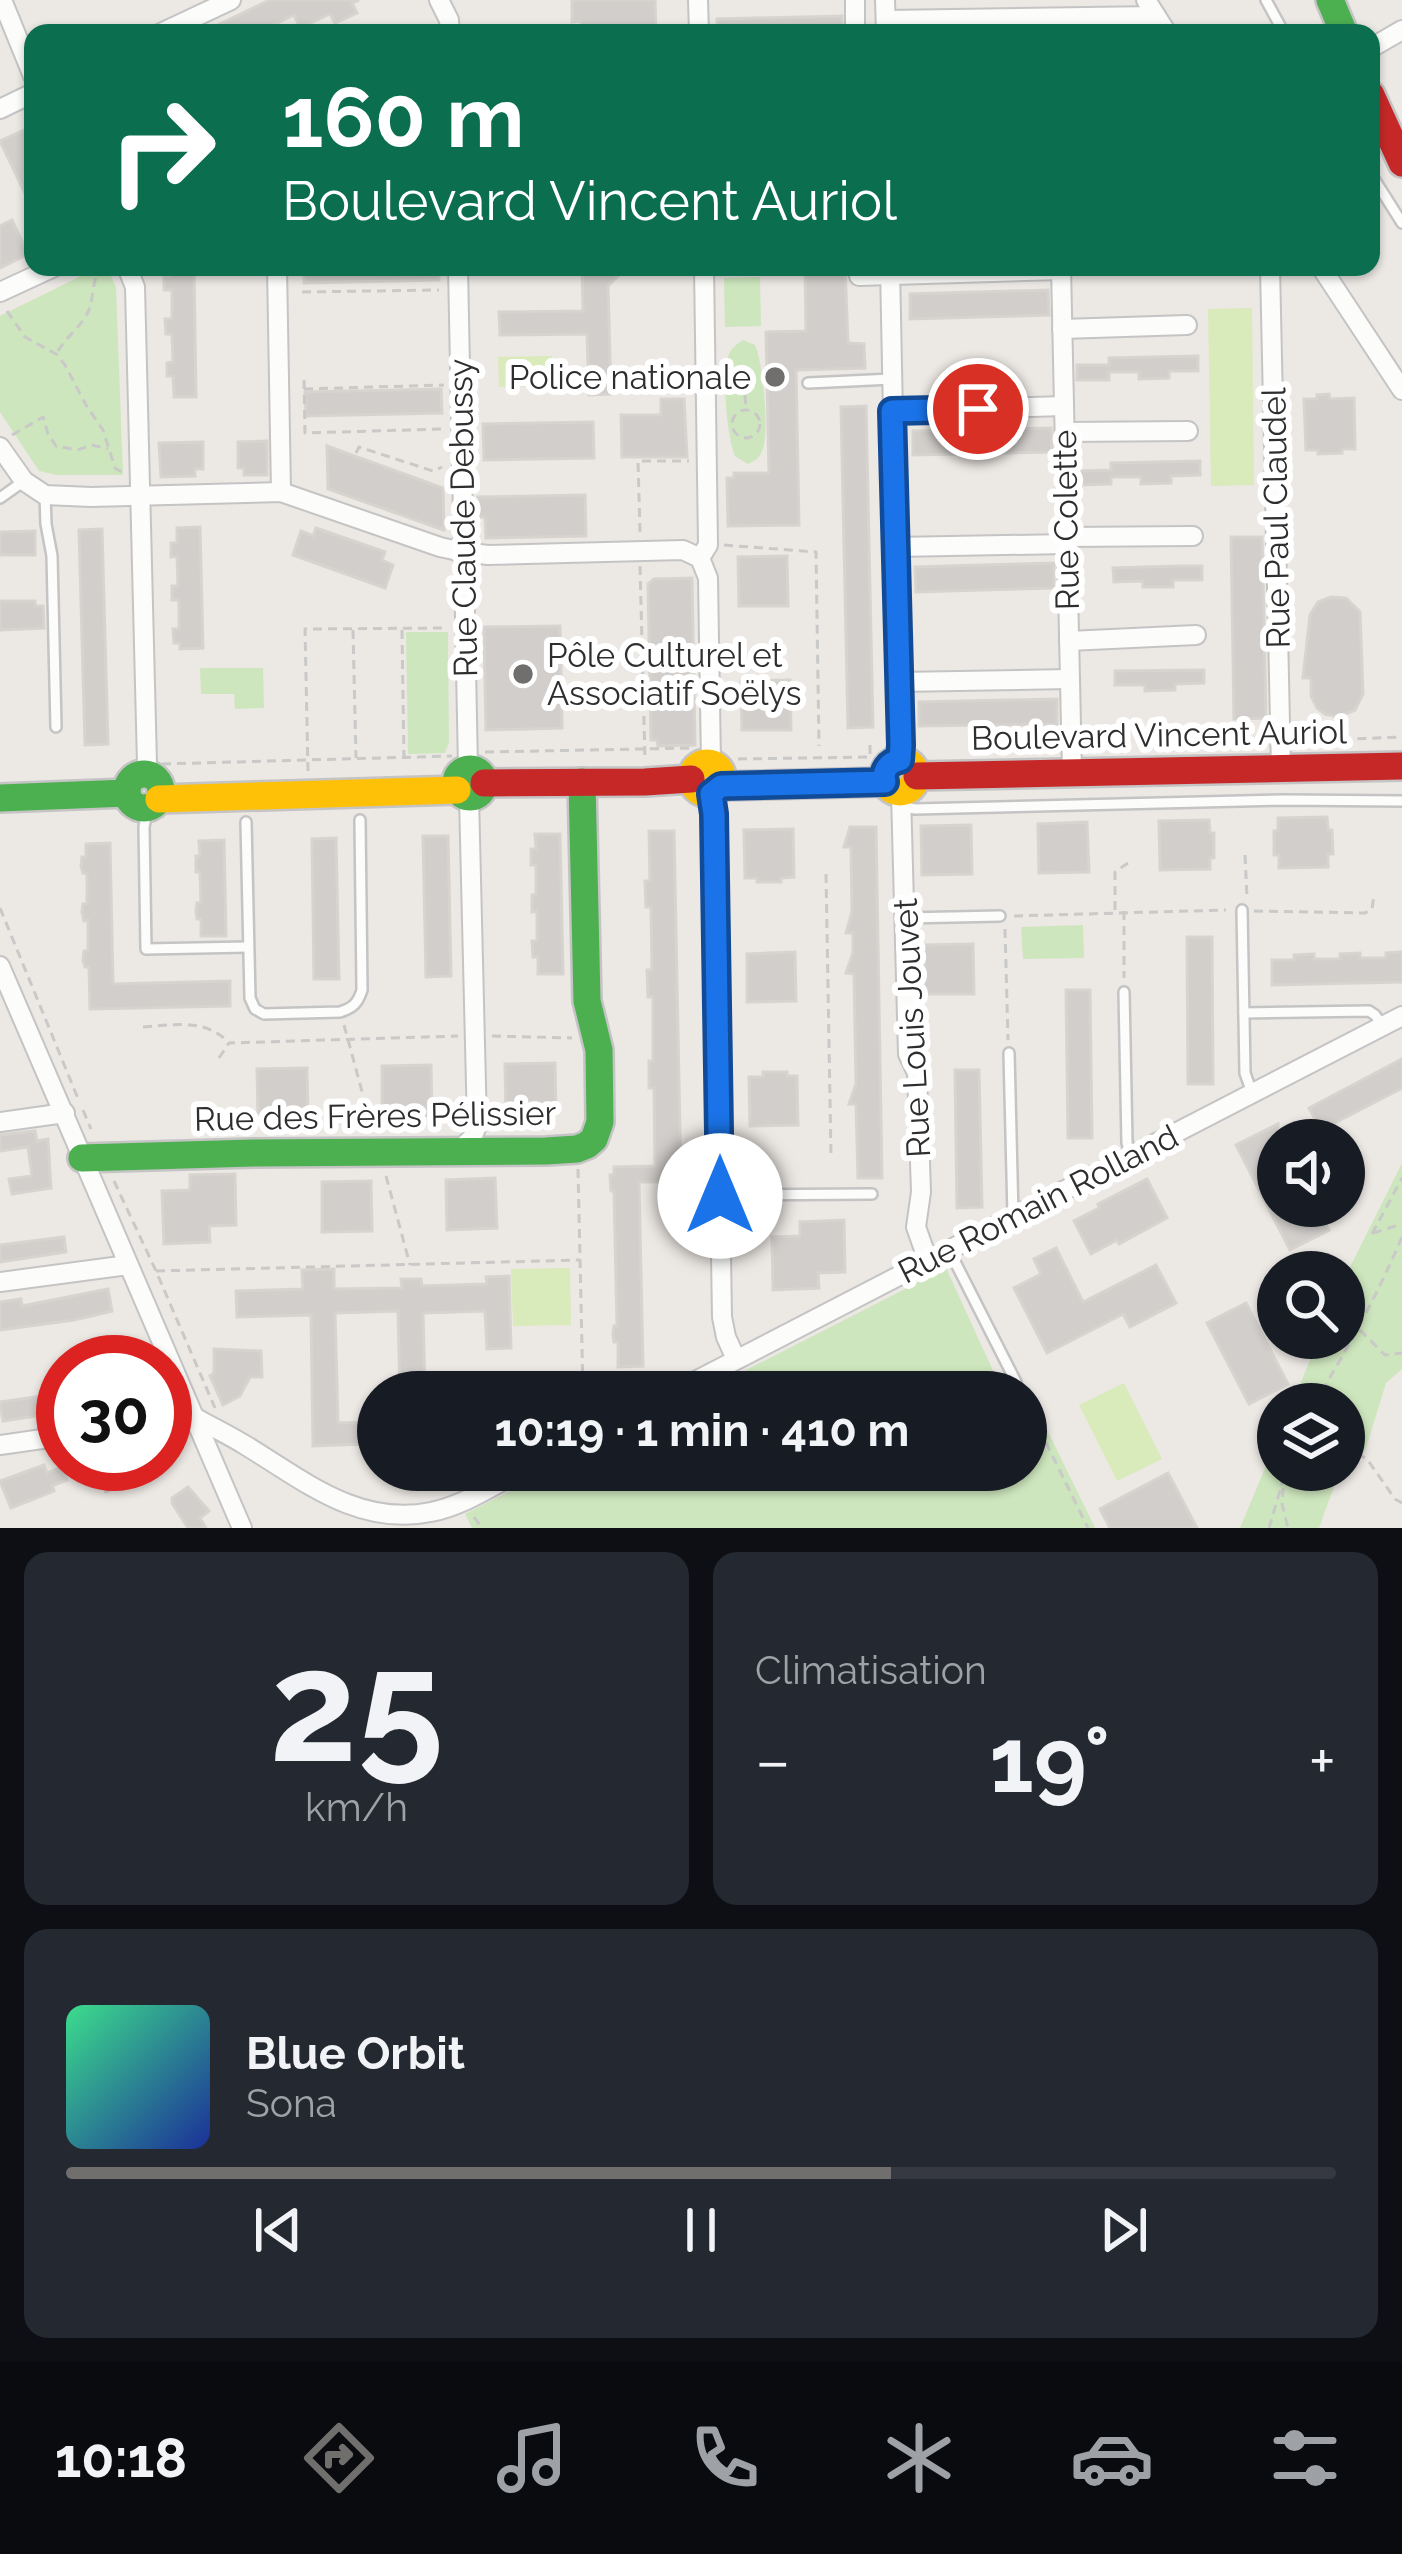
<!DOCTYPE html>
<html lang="fr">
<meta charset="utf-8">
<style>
:root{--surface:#171b24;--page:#242831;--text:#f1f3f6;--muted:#9ea1a6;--line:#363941;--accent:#706f6e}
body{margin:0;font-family:Raleway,sans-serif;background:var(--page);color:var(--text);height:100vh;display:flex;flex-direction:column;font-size:45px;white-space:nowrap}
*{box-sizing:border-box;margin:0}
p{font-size:39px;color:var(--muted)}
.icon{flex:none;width:66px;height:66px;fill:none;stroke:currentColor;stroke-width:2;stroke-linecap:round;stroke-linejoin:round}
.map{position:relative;height:1528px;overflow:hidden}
.sheet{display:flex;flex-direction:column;gap:24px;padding:24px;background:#0d0f14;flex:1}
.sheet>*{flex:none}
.banner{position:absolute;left:24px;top:24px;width:1356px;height:252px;border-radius:24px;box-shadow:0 3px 9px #0004;background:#0b6e4f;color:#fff;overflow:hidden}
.buttons{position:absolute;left:1257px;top:1119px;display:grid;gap:24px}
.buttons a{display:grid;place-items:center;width:108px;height:108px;border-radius:50%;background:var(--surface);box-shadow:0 3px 9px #0004;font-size:60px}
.speed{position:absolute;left:36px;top:1335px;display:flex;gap:24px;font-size:60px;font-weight:700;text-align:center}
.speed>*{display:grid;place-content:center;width:156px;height:156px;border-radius:50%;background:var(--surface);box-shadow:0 3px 9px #0004;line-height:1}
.speed .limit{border:18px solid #d22;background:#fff;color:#111}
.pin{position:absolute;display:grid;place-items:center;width:102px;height:102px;color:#fff;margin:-51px;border:6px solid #fff;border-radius:50%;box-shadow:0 3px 12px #0007}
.me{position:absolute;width:132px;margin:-66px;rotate:0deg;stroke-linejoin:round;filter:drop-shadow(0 0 9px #0008)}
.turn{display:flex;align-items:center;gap:42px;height:252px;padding:0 60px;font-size:54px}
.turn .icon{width:156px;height:156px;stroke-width:2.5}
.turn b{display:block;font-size:84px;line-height:102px}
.big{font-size:90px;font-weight:700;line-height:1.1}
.sheet .tile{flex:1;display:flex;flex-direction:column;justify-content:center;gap:18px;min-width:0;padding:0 42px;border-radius:24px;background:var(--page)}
.sheet .dial{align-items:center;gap:0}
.dial b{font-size:156px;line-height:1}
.song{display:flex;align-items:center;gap:36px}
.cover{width:144px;height:144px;border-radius:18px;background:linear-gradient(135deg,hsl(150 70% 55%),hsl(230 70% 35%))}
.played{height:12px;border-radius:6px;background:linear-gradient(90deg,var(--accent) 65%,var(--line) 65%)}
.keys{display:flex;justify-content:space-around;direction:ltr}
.heat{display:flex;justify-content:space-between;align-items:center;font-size:66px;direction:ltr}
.sheet .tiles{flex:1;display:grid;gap:24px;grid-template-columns:1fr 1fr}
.tile:last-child{grid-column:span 2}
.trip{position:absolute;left:357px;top:1371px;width:690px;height:120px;border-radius:60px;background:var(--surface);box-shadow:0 3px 9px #0004;font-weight:700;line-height:120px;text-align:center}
.tabs{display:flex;height:192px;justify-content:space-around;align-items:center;background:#090b0e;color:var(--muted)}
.tabs .icon{width:84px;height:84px}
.tabs .on{color:var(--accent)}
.tabs b{font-size:54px;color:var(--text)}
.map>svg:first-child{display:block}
.green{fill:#cee6be}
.pitch{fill:#d9eabb}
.building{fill:#d1cecb;stroke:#d7d4d0;stroke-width:3}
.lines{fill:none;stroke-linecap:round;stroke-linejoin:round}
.lane-casing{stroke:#c5c4c5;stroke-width:14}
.street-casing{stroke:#c5c4c5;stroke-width:22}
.fast-casing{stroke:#c5c4c5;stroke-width:32}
.slow-casing{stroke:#c5c4c5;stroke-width:32}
.jam-casing{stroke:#c5c4c5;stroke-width:32}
.path{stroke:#c9c9c8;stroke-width:3;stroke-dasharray:9 6;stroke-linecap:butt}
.lane{stroke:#fcfcfb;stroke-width:9}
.street{stroke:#fcfcfb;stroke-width:18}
.fast{stroke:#4caf50;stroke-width:27}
.slow{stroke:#ffc107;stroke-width:27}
.jam{stroke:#c62828;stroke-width:27}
.route-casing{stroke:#114b97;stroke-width:30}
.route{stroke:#1a73e8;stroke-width:21}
.poi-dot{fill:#706f6e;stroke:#fff;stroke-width:4.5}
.labels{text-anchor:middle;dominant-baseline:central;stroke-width:12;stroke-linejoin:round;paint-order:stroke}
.poi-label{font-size:33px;fill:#2e2e2e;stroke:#fff;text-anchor:end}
.street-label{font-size:33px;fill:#2e2e2e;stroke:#fff}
</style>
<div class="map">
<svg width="1402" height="1528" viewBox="0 0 1402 1528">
<rect width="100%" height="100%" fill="#ece8e4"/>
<!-- green -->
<g class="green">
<path d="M99,267H107L116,288L123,475H57L39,471L0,412V316Z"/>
<path d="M760,277L761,326L725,327L724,278Z"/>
<path d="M743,340L755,345C763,362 770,434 762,451C758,460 755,460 748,464L735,456C727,436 721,374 729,354C733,346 736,345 743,340Z"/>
<path d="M406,632H448L449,742L445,753L408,754Z"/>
<path d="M200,668H263L264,708L235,709L234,694H201Z"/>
<path d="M1083,925L1084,958L1023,959L1021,927Z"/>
<path d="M1402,1163V1369L1386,1383L1365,1451L1344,1461V1404H1292L1319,1338H1344V1279Z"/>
<path d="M946,1268L995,1375L968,1392H703Z"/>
<path d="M1039,1413L1095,1528H472L465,1514L551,1470H1026V1420Z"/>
<path d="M1278,1437V1470H1340L1319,1528H1240Z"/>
</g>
<!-- pitch -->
<g class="pitch">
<path d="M1252,308L1254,485L1211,486L1208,309Z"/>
<path d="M552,356V386L499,387L498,357Z"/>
<path d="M570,1268L571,1325L513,1326L511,1269Z"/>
<path d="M1124,1383L1162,1459L1117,1481L1079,1405Z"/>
</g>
<!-- building -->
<g class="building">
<path d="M270,0H359L352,3L357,13L335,23L330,14L300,28L294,15L269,27L272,33H201Z"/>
<path d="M572,0H655L656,33H581V21L572,22Z"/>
<path d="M842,16V33H718L717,19Z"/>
<path d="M33,126V210L0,141Z"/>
<path d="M12,220L28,254L0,268V226Z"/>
<path d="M171,267H194L196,397H174L173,376H167V363L173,362L172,334H166L165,319H172V290H164V276H171Z"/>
<path d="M304,267H439V280L304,283Z"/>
<path d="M582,267H627L608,286L611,394L589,395L587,334L500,335L499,312L583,311Z"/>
<path d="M805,267H845L848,343L864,344L865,368L796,370L799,525L728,526L727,478H734V473H769L766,332L806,331Z"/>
<path d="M1048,290L1049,315L910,319V294Z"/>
<path d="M1198,356V371H1169V378L1139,379V372H1109V380H1077V365H1109V358Z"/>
<path d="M441,389L442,413L306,416L305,392Z"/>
<path d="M1329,394L1330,399L1354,398L1355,449H1342V453L1318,454V450H1306L1304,399H1317V395Z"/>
<path d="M661,399H684L687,457H622L621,415H661Z"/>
<path d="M866,406L873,727L848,728L841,407Z"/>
<path d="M593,422L594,458L484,460L483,424Z"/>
<path d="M1051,428L1052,452L913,455V431Z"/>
<path d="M267,441V475H244V468H238V442Z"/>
<path d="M203,442V469H195V476L161,477L159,443Z"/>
<path d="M327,446L443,488L444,530L328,489Z"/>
<path d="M1200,461V475L1171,476V483L1141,484V477H1111V484L1079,485V471L1111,470V463Z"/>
<path d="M585,495L586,536L486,538L485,517H479L478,497Z"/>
<path d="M200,527L203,648L180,649V643H174L173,629H179V600H172V586H178L177,556L171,557V543H177V528Z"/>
<path d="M316,528L385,552L382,560L393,565L385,588L293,555L301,531L313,536Z"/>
<path d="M102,529L108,744L85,745L79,530Z"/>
<path d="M35,531V555H0V532Z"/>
<path d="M1231,537H1262L1266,718L1234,719Z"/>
<path d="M787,556L788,606H739L738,557Z"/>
<path d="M1054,563V588L916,592L915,567Z"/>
<path d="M1180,566H1202V580H1173V587H1143V581L1114,582L1113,568Z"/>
<path d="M692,578L695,745L658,746L657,740H651L648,584L654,579Z"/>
<path d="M1331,597L1346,598L1360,612L1363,694L1355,710L1338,717L1325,714L1317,708L1311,696V678H1303L1310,615L1318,602Z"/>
<path d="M0,601H35V606H43L44,628L0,630Z"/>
<path d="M560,626L562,728L486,730L484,627Z"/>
<path d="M1204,670V683L1175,684V690L1145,691V685H1115V671Z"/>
<path d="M790,680L791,730H742L741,681Z"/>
<path d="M1057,699V724L919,726V702Z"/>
<path d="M1327,817L1328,830H1332L1333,854H1328V867L1279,868V855H1274V831H1278V818Z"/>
<path d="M1209,820L1210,833H1214V858H1210V869L1160,870L1159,821Z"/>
<path d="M1087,822L1089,872L1039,873L1038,824Z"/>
<path d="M971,825L972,874L922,875L921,826Z"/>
<path d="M850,827H876L882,1178H858L856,1104H849L856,1084L854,974L846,973L853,953V933H846L852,912L851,847H844Z"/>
<path d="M793,829L794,877L781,878V882H757V878H745L744,830Z"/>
<path d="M649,831H674L681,1182H639L643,1366L618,1367V1342H614L613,1334L614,1326H617L614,1191H611L610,1175H614V1167L655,1166L654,1088H649V1061H653V997H648L647,970H652L651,907H646L645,881H650Z"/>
<path d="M535,834H560L563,974H538V957H533L532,941H537V911L532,912V895H536V865H531V849H536Z"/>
<path d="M423,836H448L451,976L426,977Z"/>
<path d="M336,838L339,979H314L312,839Z"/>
<path d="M224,840L226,936H201V919H197L196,911L197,903H201L200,872H196V856H200L199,841Z"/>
<path d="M110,843L113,984L230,981V1006L90,1009L89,967H85L83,960L84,951H88V920L84,921L82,912L83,904H87V874L83,873L81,866L82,857H86V844Z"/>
<path d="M1187,937H1212L1213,1084H1188Z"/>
<path d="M973,944L974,994H925L924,945Z"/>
<path d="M795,952L796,1001L747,1002V954Z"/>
<path d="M1402,952V982L1272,985V960H1294V955L1314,954V959H1340V954L1360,953V958H1386V953Z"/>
<path d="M1066,990H1090L1092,1138H1068Z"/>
<path d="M1402,1059V1088L1321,1130L1309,1108Z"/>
<path d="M555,1063L556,1113L506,1114L505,1064Z"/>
<path d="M431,1065L432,1115L382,1116V1066Z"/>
<path d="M307,1068L308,1118L258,1119L257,1069Z"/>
<path d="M955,1070H979L982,1207L957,1208Z"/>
<path d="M763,1072H787V1076H797L798,1125L750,1126L749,1077H763Z"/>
<path d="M1278,1124V1206H1316L1329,1230L1290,1250L1236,1145Z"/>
<path d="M35,1131L37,1141L48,1139L51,1188L12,1194L9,1179L32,1176L28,1147L0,1151V1135Z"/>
<path d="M235,1174L236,1225L209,1226L210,1242L164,1244L162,1191L190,1190V1175Z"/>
<path d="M495,1178L497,1228L447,1230L446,1180Z"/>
<path d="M1147,1179L1167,1218L1119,1244L1117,1240L1091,1254L1074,1221L1099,1208L1098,1204Z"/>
<path d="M371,1181L372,1231L322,1232V1182Z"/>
<path d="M844,1220L845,1272L818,1273L819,1288L773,1290L772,1237L800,1236V1222Z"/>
<path d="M64,1237L66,1252L0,1262V1245Z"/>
<path d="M1056,1248L1083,1302L1156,1265L1176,1303L1130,1327L1123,1314L1047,1353L1014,1288L1041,1274L1034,1259Z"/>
<path d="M334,1269V1289L402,1288L401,1279H421L422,1286L487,1284L486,1277L509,1276L511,1348L487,1349L485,1311L423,1313L425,1392H400L398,1311L335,1313L338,1423L365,1422L366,1444L313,1446L311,1315L237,1317L236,1291L303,1289L302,1270Z"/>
<path d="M108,1289L112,1311L74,1320L0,1330V1302L21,1299L22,1306Z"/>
<path d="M1246,1303L1288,1384L1249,1404L1207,1323Z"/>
<path d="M214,1349L261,1351L262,1377H250L240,1396L223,1405L210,1376L214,1373Z"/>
<path d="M63,1393V1412L3,1421L0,1402Z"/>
<path d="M94,1464H173L106,1492Z"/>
<path d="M44,1465L47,1473L62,1467L67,1480L52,1486L54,1491L11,1508L0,1481Z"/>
<path d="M1168,1473L1197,1528H1110L1100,1509Z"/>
<path d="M188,1487L209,1511L200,1518L206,1528H188L172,1503V1498Z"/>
</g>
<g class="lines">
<defs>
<g id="lane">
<path d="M1266,0L1284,33"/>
<path d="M1371,174L1402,223"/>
<path d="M808,383L892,379"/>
<path d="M45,495L46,524L52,556L56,727"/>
<path d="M0,498L24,481"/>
<path d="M148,807L144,827L146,949L248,947"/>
<path d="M904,807L915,809L1284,800L1402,801"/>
<path d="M246,822L250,998L255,1009L264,1014L340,1012C353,1008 358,1003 362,990L360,820"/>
<path d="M1242,910L1245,1073L1252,1093"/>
<path d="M905,918L1000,916"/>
<path d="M1124,992L1127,1143L1131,1156"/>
<path d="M1244,1013L1369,1011L1375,1015L1382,1025"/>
<path d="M1009,1053L1013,1216"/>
<path d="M721,1195L872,1194"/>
<path d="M949,1250L1016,1382"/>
</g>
<g id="street">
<path d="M2,0L33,76"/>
<path d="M439,0L449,20L450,33"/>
<path d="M698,0L699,33"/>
<path d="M855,0V33"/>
<path d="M885,0L886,33"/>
<path d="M1146,0L1167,33"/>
<path d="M886,20L1156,16"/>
<path d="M161,33L231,0"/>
<path d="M1371,48L1402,30"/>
<path d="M0,109L33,93"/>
<path d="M127,267L135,287L147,764L145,774"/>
<path d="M277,267L281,492"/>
<path d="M458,267L468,768"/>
<path d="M858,267L859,276L1061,270"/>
<path d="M890,267L900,760"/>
<path d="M1061,267L1072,772"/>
<path d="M1270,267L1281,769"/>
<path d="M1321,267L1402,390"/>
<path d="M0,292L54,267"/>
<path d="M1062,329L1187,325"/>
<path d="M892,411L1064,406"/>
<path d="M1065,432L1188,431"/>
<path d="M0,447L24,481L45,495L91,497L281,492L440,547L463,552L488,555L683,550L700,558"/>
<path d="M1067,537L1193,536"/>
<path d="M895,547L1068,544"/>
<path d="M700,558L708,545L704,267"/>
<path d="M700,558L708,578L711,763"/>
<path d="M1069,641L1196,635"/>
<path d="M898,682L1070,679"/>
<path d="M711,793L714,813L722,1317L726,1337L736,1359"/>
<path d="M901,793L908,1054L917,1073L921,1192L916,1227L928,1261"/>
<path d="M0,966L242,1528"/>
<path d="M0,1122L65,1113"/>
<path d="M459,1150L472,1138L477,1126L469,797"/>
<path d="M0,1282L128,1265"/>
<path d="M674,1392L1402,1016"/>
<path d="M196,1418C212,1427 229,1435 245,1445C303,1480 358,1527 431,1512C463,1506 494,1485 523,1470"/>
<path d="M165,1422L196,1418"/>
<path d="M0,1445L63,1436"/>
</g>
<g id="fast">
<path d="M1330,0L1344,33"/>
<circle cx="470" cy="783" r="14"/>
<circle cx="144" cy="791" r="17"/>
<path d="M0,798L127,793"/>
<path d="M82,1158L253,1153L546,1151L577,1149L587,1145L594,1139L600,1122L599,1050L587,1001L582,782"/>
</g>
<g id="slow">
<circle cx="900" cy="776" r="16"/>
<circle cx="707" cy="778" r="15"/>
<path d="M159,799L457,790"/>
</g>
<g id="jam">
<path d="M1371,95L1402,163"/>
<path d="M917,776L1402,766"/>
<path d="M484,783L645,782L691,779"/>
<path d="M720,786L885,782"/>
</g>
</defs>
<!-- lane casing -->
<use href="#lane" class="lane-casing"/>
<!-- street casing -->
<use href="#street" class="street-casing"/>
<!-- fast casing -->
<use href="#fast" class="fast-casing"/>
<!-- slow casing -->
<use href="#slow" class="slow-casing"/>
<!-- jam casing -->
<use href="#jam" class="jam-casing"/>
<!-- path -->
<g class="path">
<path d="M302,292L439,290"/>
<path d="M7,311L25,337L56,354L65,365L86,405L103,430L115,468L123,473"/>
<path d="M58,351C66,337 81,327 88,312C96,295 89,280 104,267"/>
<path d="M304,380L305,433L443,429"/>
<path d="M304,389L444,385"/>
<path d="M745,395L746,410"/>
<circle cx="746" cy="424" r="14"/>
<path d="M12,435L43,417L48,434L56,446L77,450L92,445L108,449"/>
<path d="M356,453L359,447L433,471L442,467"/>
<path d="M640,532L638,461H689"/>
<path d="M724,545L816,552L819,746"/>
<path d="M640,566L645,760"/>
<path d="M353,630L356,758"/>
<path d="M402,630L404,759"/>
<path d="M1298,744L1305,741L1402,737"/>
<path d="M485,752L692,748"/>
<path d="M738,759L870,757V745"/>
<path d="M162,764L452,756"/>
<path d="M308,771L305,629L447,628"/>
<path d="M1245,855L1247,897"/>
<path d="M826,874L831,1156"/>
<path d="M0,908L79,1101"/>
<path d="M1115,910V872L1128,863"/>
<path d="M1124,911V978"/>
<path d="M1254,911L1365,913L1372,909L1374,895"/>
<path d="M1014,916L1226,910"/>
<path d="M1005,929L1008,1040"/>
<path d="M344,1025L373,1132"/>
<path d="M143,1027C174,1025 205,1018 228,1042"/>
<path d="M492,1036L572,1038"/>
<path d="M219,1058L229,1043L458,1036"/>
<path d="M83,1110L91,1129"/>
<path d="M578,1169L583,1392"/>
<path d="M386,1176L410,1265"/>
<path d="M114,1181L156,1271L215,1408"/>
<path d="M1373,1233L1402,1224"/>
<path d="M1372,1234L1402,1178"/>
<path d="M156,1271L580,1260"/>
<path d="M1360,1330L1385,1355L1402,1353"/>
<path d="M1026,1402L1088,1528"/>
<path d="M1314,1404C1347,1350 1377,1296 1402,1237"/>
<path d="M1344,1446L1367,1459L1395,1499L1402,1503"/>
<path d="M1283,1488L1282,1504L1288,1528"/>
<path d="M474,1517L482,1528"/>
<path d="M1269,1528L1286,1470"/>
</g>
<!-- lane -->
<use href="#lane" class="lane"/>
<!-- street -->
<use href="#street" class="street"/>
<!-- fast -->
<use href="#fast" class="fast"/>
<!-- slow -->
<use href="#slow" class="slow"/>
<!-- jam -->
<use href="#jam" class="jam"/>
</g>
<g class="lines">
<defs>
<path id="route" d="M720,1196L714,814L711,794L721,786L885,782C882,770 889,762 900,760L901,745L892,411L978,409"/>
</defs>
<!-- route casing -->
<use href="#route" class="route-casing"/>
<!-- route -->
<use href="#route" class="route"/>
</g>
<!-- markers -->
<g class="poi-dot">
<circle cx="775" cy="377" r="12"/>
<circle cx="523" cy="674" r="12"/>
</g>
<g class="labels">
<!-- poi labels -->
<g class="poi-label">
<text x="751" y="377">Police nationale</text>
<text x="547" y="655" text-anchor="start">Pôle Culturel et<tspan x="547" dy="38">Associatif Soëlys</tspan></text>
</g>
<!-- street labels -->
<g class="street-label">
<text transform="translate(463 518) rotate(-91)">Rue Claude Debussy</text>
<text transform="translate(1276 518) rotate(-91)">Rue Paul Claudel</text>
<text transform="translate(1066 520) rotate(-91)">Rue Colette</text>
<text transform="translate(1159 735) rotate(-1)">Boulevard Vincent Auriol</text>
<text transform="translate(912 1028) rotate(-93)">Rue Louis Jouvet</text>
<text transform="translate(375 1116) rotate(-1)">Rue des Frères Pélissier</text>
<text transform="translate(1038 1204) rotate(-27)">Rue Romain Rolland</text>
</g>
</g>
</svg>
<div class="buttons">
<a><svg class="icon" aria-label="sound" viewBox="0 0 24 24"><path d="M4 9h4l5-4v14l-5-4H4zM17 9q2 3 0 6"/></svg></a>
<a><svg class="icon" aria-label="search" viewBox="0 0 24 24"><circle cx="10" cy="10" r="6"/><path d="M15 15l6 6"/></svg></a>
<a><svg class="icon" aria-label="layers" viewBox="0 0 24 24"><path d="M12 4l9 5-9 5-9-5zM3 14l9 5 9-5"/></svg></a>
</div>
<div class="speed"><div class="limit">30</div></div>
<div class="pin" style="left:978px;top:409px;background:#d93025"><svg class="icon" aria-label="arrive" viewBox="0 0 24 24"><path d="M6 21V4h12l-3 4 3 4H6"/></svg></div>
<svg class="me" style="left:720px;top:1196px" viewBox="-20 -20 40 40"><circle r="19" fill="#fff"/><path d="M0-13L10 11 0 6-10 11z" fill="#1a73e8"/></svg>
<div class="trip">10:19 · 1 min · 410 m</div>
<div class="banner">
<div class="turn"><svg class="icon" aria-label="right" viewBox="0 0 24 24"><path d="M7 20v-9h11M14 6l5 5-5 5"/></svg><div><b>160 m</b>Boulevard Vincent Auriol</div></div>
</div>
</div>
<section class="sheet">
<div class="tiles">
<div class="tile dial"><b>25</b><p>km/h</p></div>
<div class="tile"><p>Climatisation</p>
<div class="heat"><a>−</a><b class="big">19°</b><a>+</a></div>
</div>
<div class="tile">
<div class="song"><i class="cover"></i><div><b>Blue Orbit</b><p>Sona</p></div></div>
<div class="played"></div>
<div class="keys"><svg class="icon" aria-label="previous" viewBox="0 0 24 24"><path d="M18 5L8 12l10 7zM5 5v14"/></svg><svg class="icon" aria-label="pause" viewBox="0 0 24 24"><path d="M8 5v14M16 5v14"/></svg><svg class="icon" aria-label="next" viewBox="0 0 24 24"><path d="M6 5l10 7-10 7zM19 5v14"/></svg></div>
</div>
</div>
</section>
<nav class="tabs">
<b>10:18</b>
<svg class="icon on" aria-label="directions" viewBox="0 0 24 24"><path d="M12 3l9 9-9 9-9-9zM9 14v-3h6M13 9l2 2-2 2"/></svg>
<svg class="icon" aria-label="music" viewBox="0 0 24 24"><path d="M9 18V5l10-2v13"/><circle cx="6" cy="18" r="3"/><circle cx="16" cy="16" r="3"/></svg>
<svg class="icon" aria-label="phone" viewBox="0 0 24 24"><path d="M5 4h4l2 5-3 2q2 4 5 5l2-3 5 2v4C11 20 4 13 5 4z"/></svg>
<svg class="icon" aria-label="climate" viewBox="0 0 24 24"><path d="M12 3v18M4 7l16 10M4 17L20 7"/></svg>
<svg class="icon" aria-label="car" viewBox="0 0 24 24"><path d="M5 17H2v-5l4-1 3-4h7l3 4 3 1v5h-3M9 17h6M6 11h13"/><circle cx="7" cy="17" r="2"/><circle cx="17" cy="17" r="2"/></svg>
<svg class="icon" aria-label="filters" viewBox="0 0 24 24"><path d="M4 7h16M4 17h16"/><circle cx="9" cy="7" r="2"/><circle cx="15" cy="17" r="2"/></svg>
</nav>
